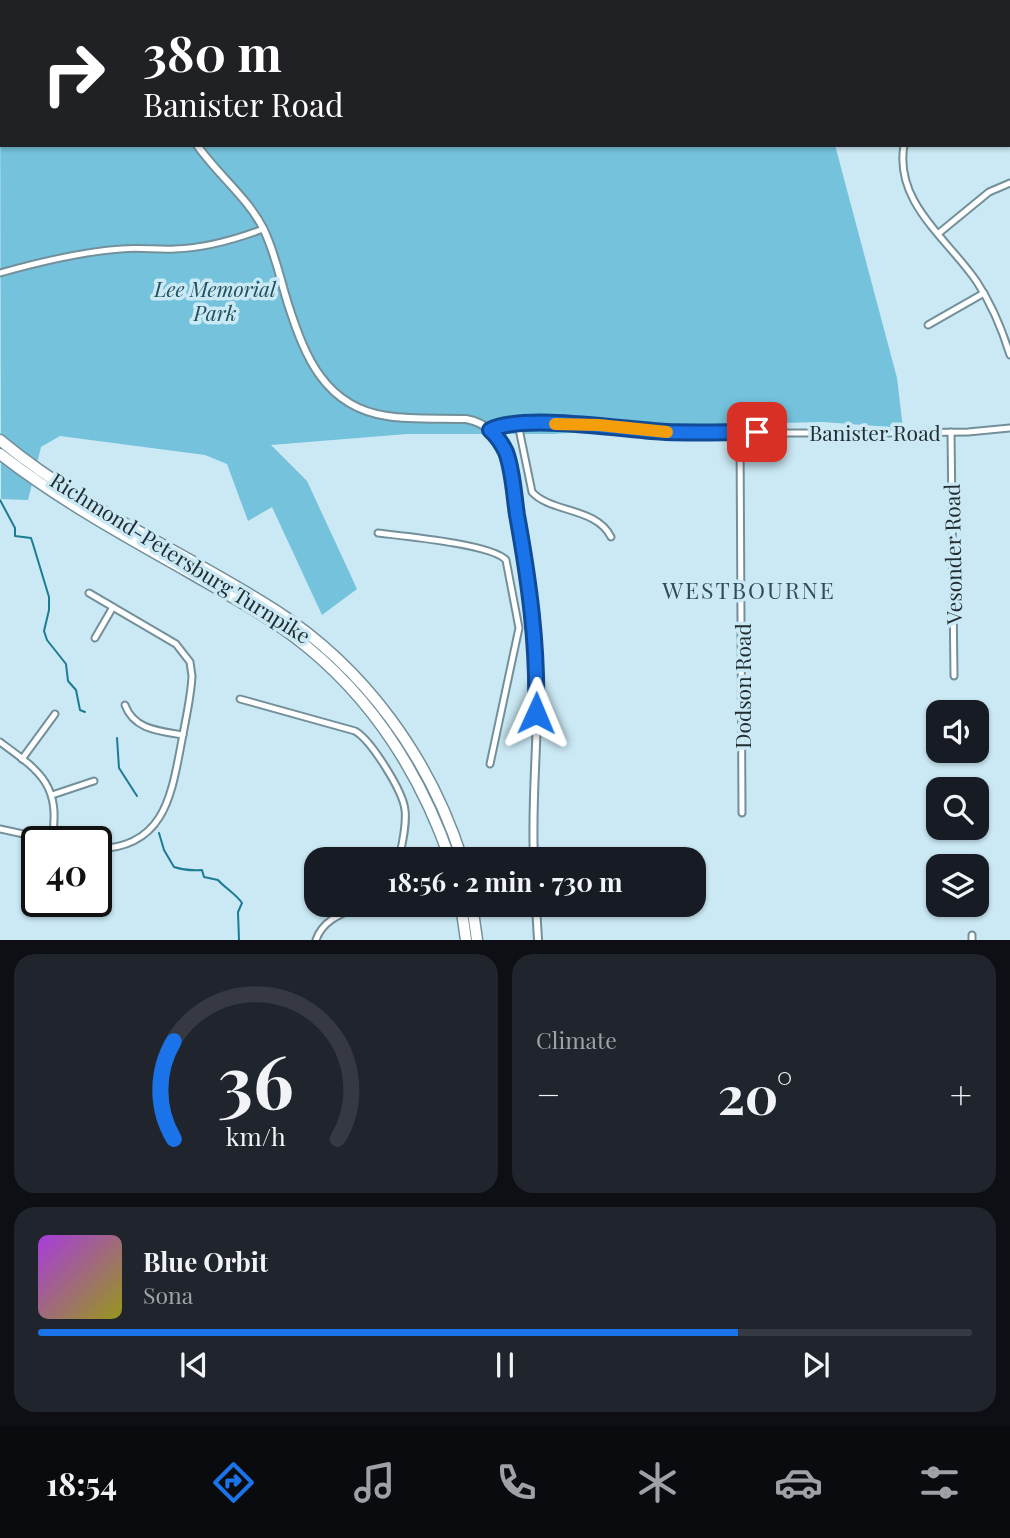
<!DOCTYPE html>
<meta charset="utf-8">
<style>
:root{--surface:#171b24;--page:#20242c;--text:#f1f3f6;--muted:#9ea1a6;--line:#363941;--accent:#1a73e8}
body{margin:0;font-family:"Playfair Display",serif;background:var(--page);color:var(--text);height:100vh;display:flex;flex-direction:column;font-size:26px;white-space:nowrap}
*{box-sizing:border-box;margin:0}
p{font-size:23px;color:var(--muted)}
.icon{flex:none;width:38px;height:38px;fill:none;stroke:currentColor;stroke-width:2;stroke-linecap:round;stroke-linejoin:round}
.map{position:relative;height:940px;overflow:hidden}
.sheet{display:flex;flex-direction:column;gap:14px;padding:14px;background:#0d0f14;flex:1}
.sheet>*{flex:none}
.guide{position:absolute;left:0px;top:0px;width:1012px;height:147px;box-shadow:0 2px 5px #0004;background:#202124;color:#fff;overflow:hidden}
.fabs{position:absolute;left:926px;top:700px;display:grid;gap:14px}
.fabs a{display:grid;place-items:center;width:63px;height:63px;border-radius:14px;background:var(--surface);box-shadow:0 2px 5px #0004;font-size:35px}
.speed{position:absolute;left:21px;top:826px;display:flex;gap:14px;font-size:35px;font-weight:700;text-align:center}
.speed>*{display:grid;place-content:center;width:91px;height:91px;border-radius:50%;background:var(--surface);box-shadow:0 2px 5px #0004;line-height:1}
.speed .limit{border:4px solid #111;border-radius:10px;background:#fff;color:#111}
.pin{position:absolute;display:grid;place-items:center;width:60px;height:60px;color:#fff;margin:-30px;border-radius:14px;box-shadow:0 4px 10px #0006}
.me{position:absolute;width:77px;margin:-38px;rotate:1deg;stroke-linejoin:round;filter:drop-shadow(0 0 5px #0008)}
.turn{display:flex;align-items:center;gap:24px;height:147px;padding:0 28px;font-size:32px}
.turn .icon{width:91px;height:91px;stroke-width:2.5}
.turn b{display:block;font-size:49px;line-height:60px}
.big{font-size:52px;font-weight:700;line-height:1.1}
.sheet .card{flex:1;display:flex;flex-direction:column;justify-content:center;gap:10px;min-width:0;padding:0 24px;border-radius:21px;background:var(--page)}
.sheet .dial{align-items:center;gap:0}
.dial svg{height:182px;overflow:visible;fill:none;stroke:var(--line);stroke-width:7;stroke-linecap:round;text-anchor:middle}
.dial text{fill:var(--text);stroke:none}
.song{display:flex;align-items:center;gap:21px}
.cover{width:84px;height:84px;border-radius:10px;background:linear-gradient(135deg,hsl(280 70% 55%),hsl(60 70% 35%))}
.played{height:7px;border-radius:4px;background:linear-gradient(90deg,var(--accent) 75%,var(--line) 75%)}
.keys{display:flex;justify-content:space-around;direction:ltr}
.heat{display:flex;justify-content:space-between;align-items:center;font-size:38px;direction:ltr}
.sheet .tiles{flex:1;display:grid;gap:14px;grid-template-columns:1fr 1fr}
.card:last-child{grid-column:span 2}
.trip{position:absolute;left:304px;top:847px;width:402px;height:70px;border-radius:21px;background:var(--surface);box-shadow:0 2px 5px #0004;font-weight:700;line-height:70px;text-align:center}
.dock{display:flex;height:112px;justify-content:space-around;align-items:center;background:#090b0e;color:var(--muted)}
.dock .icon{width:49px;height:49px}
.dock .current{color:var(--accent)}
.dock b{font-size:32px;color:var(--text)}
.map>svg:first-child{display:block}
.green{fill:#74c2dc}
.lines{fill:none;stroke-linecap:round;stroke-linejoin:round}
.stream{stroke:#1d7b94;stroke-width:2}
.minor-casing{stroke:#73909a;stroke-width:9}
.tertiary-casing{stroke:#73909a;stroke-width:10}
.motorway-casing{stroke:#73909a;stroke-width:13}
.minor{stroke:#fff;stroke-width:5}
.tertiary{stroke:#fff;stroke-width:6}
.motorway{stroke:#fff;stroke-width:10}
.route-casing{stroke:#114b97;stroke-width:18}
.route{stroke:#1a73e8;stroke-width:12}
.slow{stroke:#f59e0b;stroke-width:12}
.labels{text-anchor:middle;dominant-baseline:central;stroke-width:7;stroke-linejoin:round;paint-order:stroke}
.park-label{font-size:21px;font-style:italic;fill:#20515f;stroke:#cae9f4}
.street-label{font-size:21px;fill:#212d31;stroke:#cae9f4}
.neighbourhood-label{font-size:23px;letter-spacing:2px;fill:#314c55;stroke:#cae9f4}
</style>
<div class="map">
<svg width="1010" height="940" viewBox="0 0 1010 940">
<rect width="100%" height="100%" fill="#cae9f4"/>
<!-- green -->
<g class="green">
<path d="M174,0H1010V140V2H169Z"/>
<path d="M0,6H2V145H835L897,378L903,428L823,422L671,426L552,434H407L271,445L307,481L357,589L322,615L272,507L248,521L227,464L205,455L60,436L41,447L28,500L1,499Z"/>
</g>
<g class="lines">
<!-- stream -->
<g class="stream">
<path d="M30,0L50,2"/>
<path d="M174,2L175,0"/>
<path d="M0,500L15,528V536L31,538L33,544L49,597V610L44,631L47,640L66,664L68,681L76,690L80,710L85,712"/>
<path d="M117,738L119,768L137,796"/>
<path d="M159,833L164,850L174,867C183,870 192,871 202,870L204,877L218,880C225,888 236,894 242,903L238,912L239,940"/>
</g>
<defs>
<g id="minor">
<path d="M904,145C894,203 948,239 977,282C992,305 1002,329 1010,355"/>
<path d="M939,233L989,192L1010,183"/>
<path d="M0,273C39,262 80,252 121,249C139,247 157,250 175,249C206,248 234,240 263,229"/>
<path d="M928,325L984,293"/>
<path d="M518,424L532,492C551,513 596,507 611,537"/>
<path d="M490,430L503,425L532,424L599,425L696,433H885L968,432L1010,428"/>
<path d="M740,432L742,813"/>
<path d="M951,432L954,676"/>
<path d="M378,533C402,536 492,544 506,560L519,628L490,764"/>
<path d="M89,593L176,644L190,662L192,676C191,698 185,722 181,745C171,798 163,848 96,849"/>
<path d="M95,638L113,607"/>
<path d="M240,699L355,731C371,740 403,791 405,810C407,825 402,844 399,859"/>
<path d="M125,705C134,730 160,731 183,735"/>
<path d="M0,742C41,772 61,785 52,840"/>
<path d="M22,759L55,714"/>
<path d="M52,795L94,781"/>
<path d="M0,829L60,842"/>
<path d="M972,935V940"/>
<path d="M316,940C323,919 344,913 362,905"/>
</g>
<g id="tertiary">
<path d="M203,2L204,0"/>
<path d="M197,145C217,174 247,197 263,228C275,252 280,279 288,304C305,357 325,407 387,416C413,420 440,418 466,419C489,423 502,440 508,461C520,531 534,601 537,672C539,735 531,797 534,859"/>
<path d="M536,905L538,940"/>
</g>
<g id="motorway">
<path d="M0,440C83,509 184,552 275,610C365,668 430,758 462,859"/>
<path d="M0,454C58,499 121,534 185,570C226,594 269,616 306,646C375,702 421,776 450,859"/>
<path d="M461,905L466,940"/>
<path d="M472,905L477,940"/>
</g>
</defs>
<!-- minor casing -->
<use href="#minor" class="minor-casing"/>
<!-- tertiary casing -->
<use href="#tertiary" class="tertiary-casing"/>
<!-- motorway casing -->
<use href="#motorway" class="motorway-casing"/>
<!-- minor -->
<use href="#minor" class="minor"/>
<!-- tertiary -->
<use href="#tertiary" class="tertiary"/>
<!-- motorway -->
<use href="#motorway" class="motorway"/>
</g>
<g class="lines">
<defs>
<path id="route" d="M536,713C538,646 529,581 517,515C514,495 513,471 506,452C502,444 497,436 490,430C524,413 625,430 666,432C696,433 727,432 757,432"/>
</defs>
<!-- route casing -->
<use href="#route" class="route-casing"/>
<!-- route -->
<use href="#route" class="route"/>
<!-- slow -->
<path class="slow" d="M555,424L599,425L667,432"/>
</g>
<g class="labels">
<!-- park labels -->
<g class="park-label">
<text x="215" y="288">Lee Memorial<tspan x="215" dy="24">Park</tspan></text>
</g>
<!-- street labels -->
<g class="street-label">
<text x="875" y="432">Banister Road</text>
<text transform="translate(952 554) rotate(-91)">Vesonder Road</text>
<text transform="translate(181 557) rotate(32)">Richmond-Petersburg Turnpike</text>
<text transform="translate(742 686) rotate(-90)">Dodson Road</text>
</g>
<!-- neighbourhood labels -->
<g class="neighbourhood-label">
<text x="749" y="589">WESTBOURNE</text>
</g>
</g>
</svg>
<div class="fabs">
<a><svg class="icon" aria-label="sound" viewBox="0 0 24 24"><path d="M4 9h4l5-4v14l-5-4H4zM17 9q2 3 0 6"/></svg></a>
<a><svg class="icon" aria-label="search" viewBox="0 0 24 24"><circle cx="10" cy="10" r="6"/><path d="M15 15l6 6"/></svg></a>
<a><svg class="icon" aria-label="layers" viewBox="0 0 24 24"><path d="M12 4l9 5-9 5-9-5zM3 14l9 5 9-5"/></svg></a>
</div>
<div class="speed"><div class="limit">40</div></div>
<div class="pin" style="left:757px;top:432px;background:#d93025"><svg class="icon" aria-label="arrive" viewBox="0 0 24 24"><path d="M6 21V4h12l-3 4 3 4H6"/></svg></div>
<svg class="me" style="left:536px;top:713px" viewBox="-20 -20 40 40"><path d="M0-17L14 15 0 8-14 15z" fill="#1a73e8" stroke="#fff" stroke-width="4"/></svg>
<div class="trip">18:56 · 2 min · 730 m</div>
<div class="guide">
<div class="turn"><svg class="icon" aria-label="right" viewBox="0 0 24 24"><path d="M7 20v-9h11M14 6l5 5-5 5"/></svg><div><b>380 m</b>Banister Road</div></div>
</div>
</div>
<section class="sheet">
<div class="tiles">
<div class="card dial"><svg viewBox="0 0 100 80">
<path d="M14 69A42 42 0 1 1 86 69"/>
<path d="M14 69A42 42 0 0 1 14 26" stroke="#1a73e8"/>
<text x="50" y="56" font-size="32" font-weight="700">36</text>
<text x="50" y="72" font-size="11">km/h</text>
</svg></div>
<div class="card"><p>Climate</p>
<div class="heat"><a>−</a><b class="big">20°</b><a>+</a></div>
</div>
<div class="card">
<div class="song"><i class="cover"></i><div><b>Blue Orbit</b><p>Sona</p></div></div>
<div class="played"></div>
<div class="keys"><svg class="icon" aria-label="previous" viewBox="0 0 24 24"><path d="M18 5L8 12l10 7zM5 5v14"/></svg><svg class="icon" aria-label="pause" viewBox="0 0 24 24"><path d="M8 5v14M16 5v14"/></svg><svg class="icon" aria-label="next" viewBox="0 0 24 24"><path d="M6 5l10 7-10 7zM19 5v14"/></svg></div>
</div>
</div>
</section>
<nav class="dock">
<b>18:54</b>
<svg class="icon current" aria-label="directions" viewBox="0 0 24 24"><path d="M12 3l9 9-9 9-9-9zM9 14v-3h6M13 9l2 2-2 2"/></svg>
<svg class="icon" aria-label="music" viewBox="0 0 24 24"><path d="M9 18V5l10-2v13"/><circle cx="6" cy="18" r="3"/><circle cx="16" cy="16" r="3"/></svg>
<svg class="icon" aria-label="phone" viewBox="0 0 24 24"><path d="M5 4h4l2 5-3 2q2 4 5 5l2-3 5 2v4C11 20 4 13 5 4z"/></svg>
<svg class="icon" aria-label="climate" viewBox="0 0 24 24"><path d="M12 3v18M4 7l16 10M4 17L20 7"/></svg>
<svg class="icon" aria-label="car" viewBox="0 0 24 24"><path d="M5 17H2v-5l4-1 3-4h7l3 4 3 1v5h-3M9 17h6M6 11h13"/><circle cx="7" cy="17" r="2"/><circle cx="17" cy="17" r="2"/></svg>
<svg class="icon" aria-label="filters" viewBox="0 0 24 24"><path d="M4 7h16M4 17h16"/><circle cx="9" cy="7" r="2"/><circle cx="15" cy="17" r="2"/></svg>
</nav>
